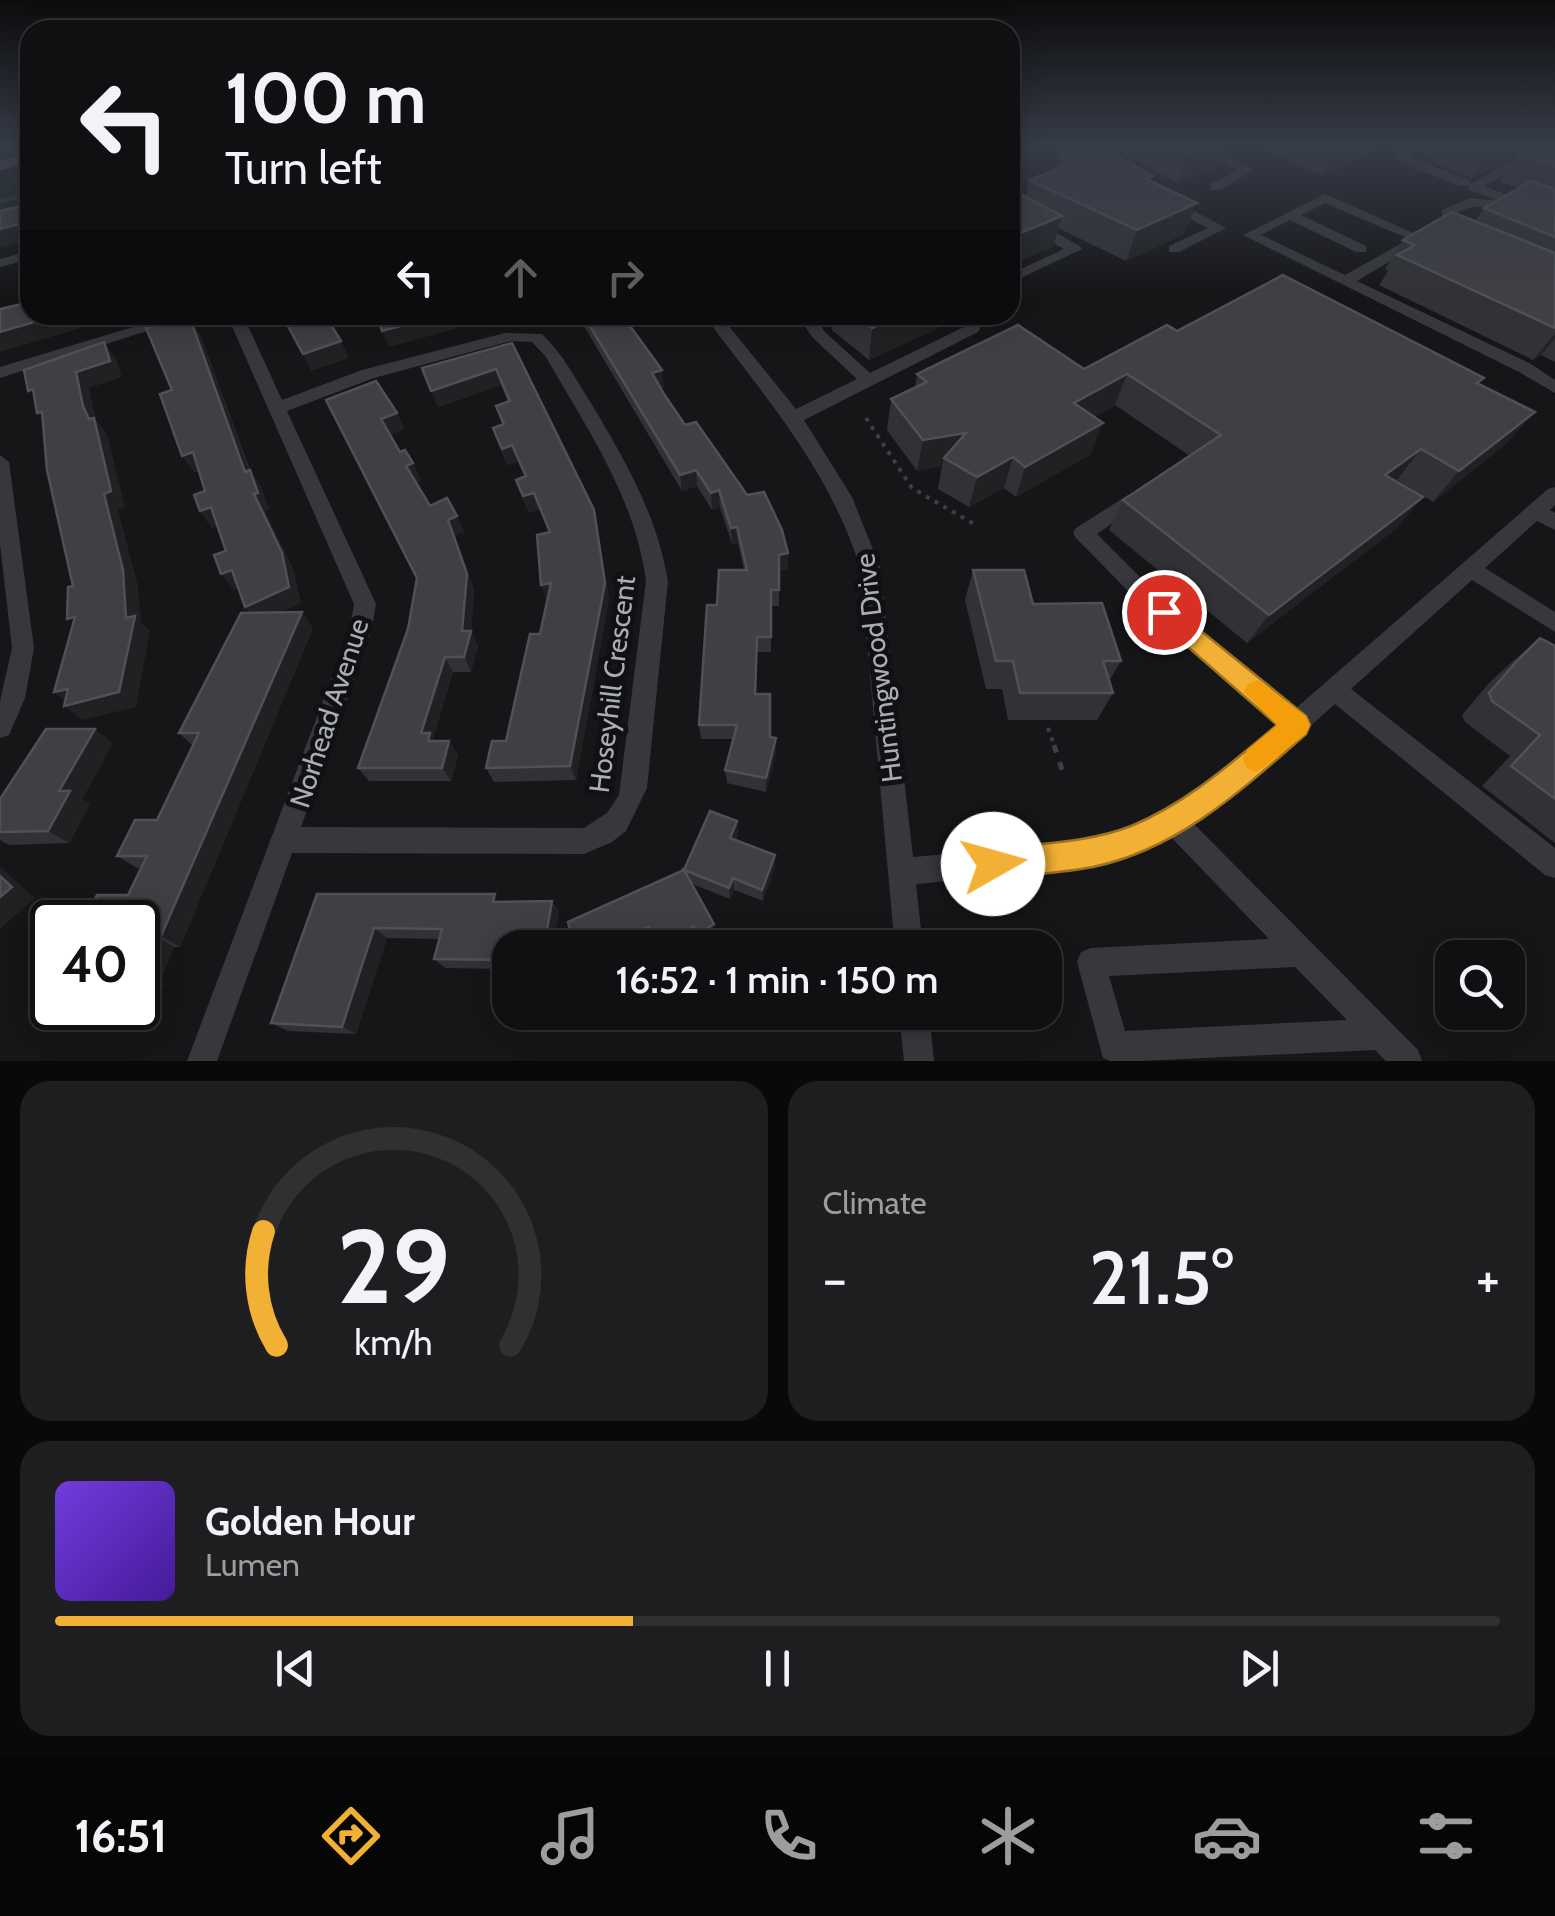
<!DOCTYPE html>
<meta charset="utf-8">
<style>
:root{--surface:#101012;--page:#1e1e20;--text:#f1f3f6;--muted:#9c9d9f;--line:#303032;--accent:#f2b134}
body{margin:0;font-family:Cabin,sans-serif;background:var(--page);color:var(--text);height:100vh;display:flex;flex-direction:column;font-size:38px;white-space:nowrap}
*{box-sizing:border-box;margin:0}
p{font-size:32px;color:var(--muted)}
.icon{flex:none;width:55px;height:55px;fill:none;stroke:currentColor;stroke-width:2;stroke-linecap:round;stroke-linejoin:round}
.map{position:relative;height:1061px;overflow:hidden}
.sheet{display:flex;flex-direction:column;gap:20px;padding:20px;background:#09090a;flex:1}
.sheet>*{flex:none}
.guide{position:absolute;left:20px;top:20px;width:1000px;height:305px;border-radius:30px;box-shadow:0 5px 25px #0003,0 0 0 2px var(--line);background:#101012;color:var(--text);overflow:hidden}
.fabs{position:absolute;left:1435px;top:940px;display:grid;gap:20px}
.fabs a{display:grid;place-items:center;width:90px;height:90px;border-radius:20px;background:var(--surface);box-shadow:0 5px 25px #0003,0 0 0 2px var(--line);font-size:50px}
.speed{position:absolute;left:30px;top:900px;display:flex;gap:20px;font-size:50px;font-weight:700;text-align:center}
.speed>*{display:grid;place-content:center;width:130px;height:130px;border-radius:50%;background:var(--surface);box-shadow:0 5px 25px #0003,0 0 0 2px var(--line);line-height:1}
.speed .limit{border:5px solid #111;border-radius:15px;background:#fff;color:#111}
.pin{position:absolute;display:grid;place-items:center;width:85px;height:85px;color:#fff;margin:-42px;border:5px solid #fff;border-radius:50%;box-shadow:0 2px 10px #0007}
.me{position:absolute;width:110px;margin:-55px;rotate:83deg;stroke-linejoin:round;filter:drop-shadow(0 0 8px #0008)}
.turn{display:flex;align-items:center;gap:35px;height:210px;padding:0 40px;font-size:45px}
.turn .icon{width:130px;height:130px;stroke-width:2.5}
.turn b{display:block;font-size:70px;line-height:85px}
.lanes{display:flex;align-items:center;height:95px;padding:0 40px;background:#0003;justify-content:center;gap:50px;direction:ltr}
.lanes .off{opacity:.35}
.big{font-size:75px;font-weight:600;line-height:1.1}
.sheet .tile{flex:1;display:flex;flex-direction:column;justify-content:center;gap:15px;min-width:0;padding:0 35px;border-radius:30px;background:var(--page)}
.sheet .dial{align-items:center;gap:0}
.dial svg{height:260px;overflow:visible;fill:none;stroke:var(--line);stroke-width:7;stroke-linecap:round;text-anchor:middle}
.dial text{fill:var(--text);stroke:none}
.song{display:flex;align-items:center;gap:30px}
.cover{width:120px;height:120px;border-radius:15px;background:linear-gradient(135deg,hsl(260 70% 55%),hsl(260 70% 35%))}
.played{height:10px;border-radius:5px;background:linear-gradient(90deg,var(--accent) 40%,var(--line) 40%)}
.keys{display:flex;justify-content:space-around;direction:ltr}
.heat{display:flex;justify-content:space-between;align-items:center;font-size:55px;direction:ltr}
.sheet .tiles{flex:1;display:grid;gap:20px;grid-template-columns:1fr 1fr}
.tile:last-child{grid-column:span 2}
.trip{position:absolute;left:492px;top:930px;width:570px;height:100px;border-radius:30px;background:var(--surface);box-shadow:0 5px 25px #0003,0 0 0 2px var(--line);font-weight:600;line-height:100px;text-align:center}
.dock{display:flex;height:160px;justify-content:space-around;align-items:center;background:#060607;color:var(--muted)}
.dock .icon{width:70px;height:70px}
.dock .active{color:var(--accent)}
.dock b{font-size:45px;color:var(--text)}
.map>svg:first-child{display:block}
.green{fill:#1c231d}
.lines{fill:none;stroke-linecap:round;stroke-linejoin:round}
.stream{stroke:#2c353c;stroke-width:4}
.path-far1{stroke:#3d3f44;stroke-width:4;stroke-dasharray:4 6;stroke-linecap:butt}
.path{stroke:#3d3f44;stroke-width:5;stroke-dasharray:8 10;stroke-linecap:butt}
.minor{fill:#37383d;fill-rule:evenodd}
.major{fill:#53555c;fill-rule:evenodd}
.wall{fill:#323236}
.shaded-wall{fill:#212124}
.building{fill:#3f3f44;stroke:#4f5156;stroke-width:2.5}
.route{fill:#f2b134;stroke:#9d7322;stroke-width:2.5}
.slow{fill:#f59e0b}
.labels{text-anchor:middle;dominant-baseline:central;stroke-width:10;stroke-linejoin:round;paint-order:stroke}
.street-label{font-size:28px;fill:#a8adb8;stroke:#111113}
</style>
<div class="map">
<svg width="1555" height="1061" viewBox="0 0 1555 1061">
<rect width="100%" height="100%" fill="#161618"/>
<!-- green -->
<path class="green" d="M30,173V204L0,212V180Z"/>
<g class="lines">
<!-- stream -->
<path class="stream" d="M0,201L30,194"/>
<!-- path-far1 -->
<g class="path-far1">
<path d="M866,418L912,488L974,524"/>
<path d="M1048,728L1055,748"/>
</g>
<!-- path -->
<path class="path" d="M1054,745L1065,779"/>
<!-- minor -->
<g class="minor">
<path d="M1015,146H1033L1010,157V149Z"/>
<path d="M1051,146H1067L1097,164L1087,167Z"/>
<path d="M1191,146H1208L1254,170L1220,190H1210V184L1238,170Z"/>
<path d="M1400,146H1412L1410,157L1469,180L1470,184L1539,146H1555L1484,186L1555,213V222L1503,203V208C1494,209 1485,206 1476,207C1464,207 1455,216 1442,216V210L1470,198L1500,201L1469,190L1468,186H1459L1402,163L1396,156Z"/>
<path d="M1325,194L1427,239L1357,281L1531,364L1555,380V393L1519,372L1243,235ZM1325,203L1409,239L1345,275L1261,235L1290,220L1356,252H1366V246L1301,215Z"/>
<path d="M1166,201H1176L1226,228L1179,252H1169V246L1208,228L1166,207Z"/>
<path d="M1010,208L1080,246L1082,249L1010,283V274L1064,249L1010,218Z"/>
<path d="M30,251V259L0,267V259Z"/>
<path d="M173,315H197L0,378V367Z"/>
<path d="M227,315H243L282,400L362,370L505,333L542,334C563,354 575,378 591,403C625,460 657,515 668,581L647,788L626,831L612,842L584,854L292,853L217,1061H187L349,632L354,604ZM511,341L532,342L546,357C587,429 635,497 646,581L619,795L607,813L584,828L301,827L371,632L376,604L287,411L374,378Z"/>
<path d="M704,315H720L796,409L857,379L813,338L797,315H813L825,332L870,373L966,326L969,320L965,315H982L985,319L978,332L804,420L852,497L880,567L913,857C1010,847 1120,851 1202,789C1229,769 1253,745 1278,724L1131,594L1076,538L1073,533L1076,528L1128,495H1142L1145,500L1097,534L1145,582L1295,709L1548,489L1555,487V505L1550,510L1555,513V530L1537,521L1485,568L1555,612V632L1472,580L1351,689L1555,848V878L1545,875L1335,704L1218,809L1193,823L1418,1050L1422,1061H1386L1375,1050L1141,1061H1111L1103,1058L1077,962L1081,952L1091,948L1269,939L1169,835C1093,877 1001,875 916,884L923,948H895L860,567C827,465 766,399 704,315ZM1295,967L1347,1020L1125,1031L1109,976Z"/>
<path d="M0,455L9,462L34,648L25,698L9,735L0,738V701L12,648L0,544Z"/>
<path d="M899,1012H929L934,1061H904Z"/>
</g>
<!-- major -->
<path class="major" d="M30,153V163L0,170V160Z"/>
</g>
<!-- wall -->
<g class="wall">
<path d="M1108,146H1228L1220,165L1178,183Z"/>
<path d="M1258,146H1385L1323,176Z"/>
<path d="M1415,146H1526L1523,151L1472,178L1430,161L1432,157L1415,151Z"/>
<path d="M1555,146V362L1541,355L1533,360L1379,285L1388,271L1385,269L1403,240L1475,221L1484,208L1519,188L1500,181L1519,153Z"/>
<path d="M1059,155L1152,176L1151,181L1184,234L1126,261L1058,228L1053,247L1015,191L1026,196L1029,180L1056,170Z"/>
<path d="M562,315H634L635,321L628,324L664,387L660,388L685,425L788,553V569L779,571V606H771V652H757L756,694L776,752L766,792L727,783L725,770L733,739H701L699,725L717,605L744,570L738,543L732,544L720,507L712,510L697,486L682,491L585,328Z"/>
<path d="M833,315H945L943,326L869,360L832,330Z"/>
<path d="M191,321L201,337L250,470L261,487L269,509L265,511L293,569L301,603L280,612L313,628L180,947H174L160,982L164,984L150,1017L88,1018L64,1010L128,895L141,868H137L117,856L157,820L193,746L179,733L249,613L238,588L234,590L226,551L217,526L212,528L200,511L205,491L199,471L194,472L172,390L183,323Z"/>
<path d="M1177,331L1479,384L1507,443L1433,502L1397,480L1395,481L1397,528L1247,643L1109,530L1123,500L1190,456L1115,405L1094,417L1091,454L1016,497L1004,488L969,507L938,489L942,466L917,471L887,430L891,399L915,388L917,374L1084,369Z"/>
<path d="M512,343L594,510L609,599L576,780L494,782L486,768L506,741L540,634L547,601L541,585L549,532L539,509L529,513L516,480L525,477L518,462L507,465L493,428L502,425L496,406L508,402L501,385L438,407Z"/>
<path d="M326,400L397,413L404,429L390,435L400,452L413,463L421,480L416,482L430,506L457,516L464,532L455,536L474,590L471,631L478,646L471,672H453L433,738L435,741L458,755L451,781H369L358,768L408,629L417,578Z"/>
<path d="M973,570L1033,604L1121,661L1109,681L1113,693L1097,720H1008L1002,689H986L965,600Z"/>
<path d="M1540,638L1555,646V843L1482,786L1510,756L1465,722L1462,715L1489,683L1513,661Z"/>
<path d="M113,743L82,799L90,804L69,843L9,845L0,840V799Z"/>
<path d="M737,821L738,834L736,840L775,855V867L763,901L734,890L730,899L692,884L716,934L701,944L696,936L679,948H659L653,937L627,948H574L684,870Z"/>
<path d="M317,894L500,901L559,912L510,948V982L503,974L504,969L445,968L434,959L439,939L387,938L356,1034L288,1031L271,1023Z"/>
</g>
<!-- shaded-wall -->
<g class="shaded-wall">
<path d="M1206,146H1228L1220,165L1178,183L1189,153Z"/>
<path d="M1345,146H1385L1323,176L1336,151Z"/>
<path d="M1500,146H1526L1523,151L1472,178L1488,153Z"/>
<path d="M1197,203L1184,234L1126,261L1137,230Z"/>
<path d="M1062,216L1053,247L1010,266V237Z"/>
<path d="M30,221V240L0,248V229Z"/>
<path d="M58,315H125L0,352V332Z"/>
<path d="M442,315H486L488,320L389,347L382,331Z"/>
<path d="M619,315H634L635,321L621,327Z"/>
<path d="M901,315H945L943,326L869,360L872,328Z"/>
<path d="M191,321L201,337L256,489L245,472Z"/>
<path d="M1555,334V338L1541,355L1533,360Z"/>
<path d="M341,341L349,358L311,371L303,354Z"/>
<path d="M104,342L116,359L122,377L89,388L96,420L107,434L125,507L118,510L138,586L141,622L150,631L136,707L82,720L64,706L69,704L54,692L126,618L89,419L83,406L76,372Z"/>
<path d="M496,369L501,385L438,407L431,391Z"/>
<path d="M662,370L664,387L655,390L652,373Z"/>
<path d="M1127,374L1115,405L1064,434L1074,403Z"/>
<path d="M1535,412L1507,443L1433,502L1459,471Z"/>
<path d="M397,413L404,429L388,436L381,419Z"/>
<path d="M1103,423L1091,454L1016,497L1025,467Z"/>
<path d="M966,433L944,458L942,466L917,471L923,440Z"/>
<path d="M512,445L518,462L507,465L502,449Z"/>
<path d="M1421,449L1397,480L1362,506L1385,475Z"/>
<path d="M193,452L205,468L194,472L182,456Z"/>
<path d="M1013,457L1004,488L969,507L977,477Z"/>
<path d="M413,463L421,480L414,482L406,466Z"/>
<path d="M250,470L261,487L269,509L265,511L293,569L301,603L257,623L245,607L254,494Z"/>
<path d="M696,470L697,486L682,491L680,475Z"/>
<path d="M719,490L720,507L712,510L711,493Z"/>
<path d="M534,493L539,509L529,513L523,496Z"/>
<path d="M1423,497L1397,528L1247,643L1269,615Z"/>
<path d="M211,507L223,523L212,528L200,511Z"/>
<path d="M594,510L609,599L576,780L570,766Z"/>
<path d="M457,516L464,532L455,536L474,590L471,631L478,646L471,672L464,657L462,631L448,520Z"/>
<path d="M737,527L738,543L732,544L731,528Z"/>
<path d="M788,553V569L779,571V555Z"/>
<path d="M232,570L244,585L234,590L221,574Z"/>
<path d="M551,583L547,601L541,585Z"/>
<path d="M302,612L313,628L180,947L161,936Z"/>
<path d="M445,657L453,672L433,738L439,747L437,755L421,733Z"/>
<path d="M95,729L113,743L82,799L90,804L69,843L48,831L59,791Z"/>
<path d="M776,738V752L766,792V778Z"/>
<path d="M449,741L458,755L451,781L442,768Z"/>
<path d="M737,821L738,834L732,850L730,838Z"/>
<path d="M775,855V867L763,901L762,890Z"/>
<path d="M0,867L35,898L0,929Z"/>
<path d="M733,878L734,890L730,899L729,888Z"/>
<path d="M552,901L559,912L553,948H544Z"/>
<path d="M714,924L716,934L701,944L698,934Z"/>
<path d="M694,926L696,936L679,948H660Z"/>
<path d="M649,927L653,937L627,948H623L620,938Z"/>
<path d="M374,928L387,938L356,1034L342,1027Z"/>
<path d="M155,936L174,947L160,982L164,984L150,1017L129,1009L130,1008H138L139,975Z"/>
</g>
<!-- building -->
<g class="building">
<path d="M1079,146H1101L1152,176L1146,179L1197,203L1137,230L1029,180L1071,164L1059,155Z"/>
<path d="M1175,146H1206L1189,153Z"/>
<path d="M1326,146H1345L1336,151Z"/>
<path d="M1472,146H1500L1488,153Z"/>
<path d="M1531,146H1555V166L1519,153Z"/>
<path d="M1010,173L1014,175L1015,191L1062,216L1010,237Z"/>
<path d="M1531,181L1555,189V237L1484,208Z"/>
<path d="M30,204V221L0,229V211Z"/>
<path d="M1452,212L1555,253V328L1397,255L1415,245L1403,240Z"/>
<path d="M1283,275L1484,378L1477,383L1535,412L1459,471L1421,449L1385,475L1423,497L1269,615L1123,500L1221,435L1127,374L1074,403L1103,423L1025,467L1013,457L977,477L944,458L966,433L923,440L891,399L927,382L917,374L1018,325L1084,369L1167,325L1177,331Z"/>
<path d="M30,302V315H58L0,332V309Z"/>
<path d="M282,315H325L341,341L303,354Z"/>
<path d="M377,315H442L382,331Z"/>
<path d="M583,315H622L662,370L652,373L664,394L685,425L696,422L747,495L764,492L782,530L788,553L779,555V590H771V637H757L755,694H770V737L776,738L766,778L725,770L737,725H699L707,605H717L719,570H747L737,527L731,528L719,490L711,493L696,470L680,475Z"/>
<path d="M855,315H901L872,328Z"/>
<path d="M179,317L181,324L191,321L245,472L250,470L258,493L254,494L282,553L289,587L245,607L232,570L221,574L214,555L226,551L211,507L200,511L194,495L205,491L193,452L182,456L160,394L172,390L146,328Z"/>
<path d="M104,342L110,361L76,372L83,406L89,419L94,418L111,491L104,494L123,570L126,618L135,616L119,692L64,706L68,689L54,692L75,617L67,619L68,587L73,586L47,470L42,412L37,413L33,389L28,391L24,370Z"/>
<path d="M512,343L594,510L605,583L570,766L486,768L492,741H506L530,634H540L551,583L541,585L537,535L550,532L534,493L523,496L516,480L526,476L512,445L502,449L493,428L504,424L496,406L510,401L496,369L431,391L422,368Z"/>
<path d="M376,381L397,413L381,419L400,452L405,450L413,463L406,466L430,506L447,498L457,516L448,520L467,574L462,631H471L464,657H445L421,733H430L428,741H449L442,768H358L408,629L417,578L326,400Z"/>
<path d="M973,570H1024L1033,604L1102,603L1121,661H1103L1113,693H1020L1013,661H996Z"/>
<path d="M302,612L161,936H155L139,975L144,974L138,989V922H84L97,895H128L147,856H117L135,820H157L199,733H179L241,613Z"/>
<path d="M1540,638L1555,646V799L1511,766L1540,735L1492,701L1489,693L1517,661Z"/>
<path d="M46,729H95L59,791H70L48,831L0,832V799Z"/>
<path d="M710,811L737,821L730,838L775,855L762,890L733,878L729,888L684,870L714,924L698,934L694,926L660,948L649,927L620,938L623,948H574L568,922L684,870Z"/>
<path d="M0,876L12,887L0,897Z"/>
<path d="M317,894H495L493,902L552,901L544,948H510V974H503L505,960L434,959L442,929L374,928L342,1027L271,1023Z"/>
<path d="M66,1008H130L129,1009L64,1010Z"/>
</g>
<!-- sky -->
<linearGradient id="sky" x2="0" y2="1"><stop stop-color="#0c0c0d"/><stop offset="0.49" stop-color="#363c48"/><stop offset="1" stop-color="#363c48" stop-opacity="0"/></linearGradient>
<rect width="1555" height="295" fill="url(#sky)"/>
<!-- route -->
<path class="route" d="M1164,601L1306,716L1310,725L1306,734C1243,789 1179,849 1093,867C1060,873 1026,875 993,880L982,875L978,864L982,853L993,849C1038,843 1088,843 1131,826C1187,803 1231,763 1277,725L1156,619L1152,612Z"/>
<!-- slow -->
<path class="slow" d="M1258,680L1306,716L1310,725L1306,734L1257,772L1247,768L1243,759L1247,750L1277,725L1244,692L1248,684Z"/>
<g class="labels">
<!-- street labels -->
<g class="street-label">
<text transform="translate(878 668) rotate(-97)">Huntingwood Drive</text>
<text transform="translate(612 684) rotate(-83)">Hoseyhill Crescent</text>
<text transform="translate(329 713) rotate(-72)">Norhead Avenue</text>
</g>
</g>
</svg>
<div class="fabs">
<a><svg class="icon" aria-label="search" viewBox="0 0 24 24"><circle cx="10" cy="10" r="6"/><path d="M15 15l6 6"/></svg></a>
</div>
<div class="speed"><div class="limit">40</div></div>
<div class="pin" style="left:1164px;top:612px;background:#d93025"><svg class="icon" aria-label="arrive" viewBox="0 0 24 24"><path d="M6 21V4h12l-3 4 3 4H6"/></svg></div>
<svg class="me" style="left:993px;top:864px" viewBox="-20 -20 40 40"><circle r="19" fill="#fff"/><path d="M0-13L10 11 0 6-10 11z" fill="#f2b134"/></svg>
<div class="trip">16:52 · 1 min · 150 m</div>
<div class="guide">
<div class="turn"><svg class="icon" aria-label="left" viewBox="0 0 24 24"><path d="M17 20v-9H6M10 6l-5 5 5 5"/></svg><div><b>100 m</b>Turn left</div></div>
<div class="lanes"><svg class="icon" aria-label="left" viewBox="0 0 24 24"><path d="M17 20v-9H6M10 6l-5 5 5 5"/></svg><svg class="icon off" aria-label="ahead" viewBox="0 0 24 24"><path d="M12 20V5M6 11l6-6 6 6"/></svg><svg class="icon off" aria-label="right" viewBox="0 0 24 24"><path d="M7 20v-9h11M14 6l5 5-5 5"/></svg></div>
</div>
</div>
<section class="sheet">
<div class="tiles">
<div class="tile dial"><svg viewBox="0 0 100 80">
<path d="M14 69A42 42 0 1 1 86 69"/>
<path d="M14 69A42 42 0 0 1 10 34" stroke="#f2b134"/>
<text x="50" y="56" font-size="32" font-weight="700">29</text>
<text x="50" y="72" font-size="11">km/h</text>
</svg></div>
<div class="tile"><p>Climate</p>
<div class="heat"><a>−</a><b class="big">21.5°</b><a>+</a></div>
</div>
<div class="tile">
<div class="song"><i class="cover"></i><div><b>Golden Hour</b><p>Lumen</p></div></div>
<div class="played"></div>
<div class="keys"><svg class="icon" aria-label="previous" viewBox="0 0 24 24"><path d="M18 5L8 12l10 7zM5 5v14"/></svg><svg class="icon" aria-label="pause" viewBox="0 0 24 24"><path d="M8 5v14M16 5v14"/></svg><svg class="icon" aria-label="next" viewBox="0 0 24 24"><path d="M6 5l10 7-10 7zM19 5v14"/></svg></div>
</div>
</div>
</section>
<nav class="dock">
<b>16:51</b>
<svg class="icon active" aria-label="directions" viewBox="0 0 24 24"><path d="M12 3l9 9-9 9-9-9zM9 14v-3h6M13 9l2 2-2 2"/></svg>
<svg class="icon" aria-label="music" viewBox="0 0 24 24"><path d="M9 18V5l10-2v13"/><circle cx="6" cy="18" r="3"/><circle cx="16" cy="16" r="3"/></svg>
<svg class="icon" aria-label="phone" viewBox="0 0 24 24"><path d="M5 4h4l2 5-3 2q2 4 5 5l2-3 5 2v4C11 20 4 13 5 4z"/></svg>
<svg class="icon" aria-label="climate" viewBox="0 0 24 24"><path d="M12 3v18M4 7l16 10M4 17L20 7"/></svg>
<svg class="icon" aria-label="car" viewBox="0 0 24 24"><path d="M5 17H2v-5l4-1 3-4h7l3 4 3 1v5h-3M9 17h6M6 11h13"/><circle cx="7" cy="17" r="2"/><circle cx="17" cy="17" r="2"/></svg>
<svg class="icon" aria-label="filters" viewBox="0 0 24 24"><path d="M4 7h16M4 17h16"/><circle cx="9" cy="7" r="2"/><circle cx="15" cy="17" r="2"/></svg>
</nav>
